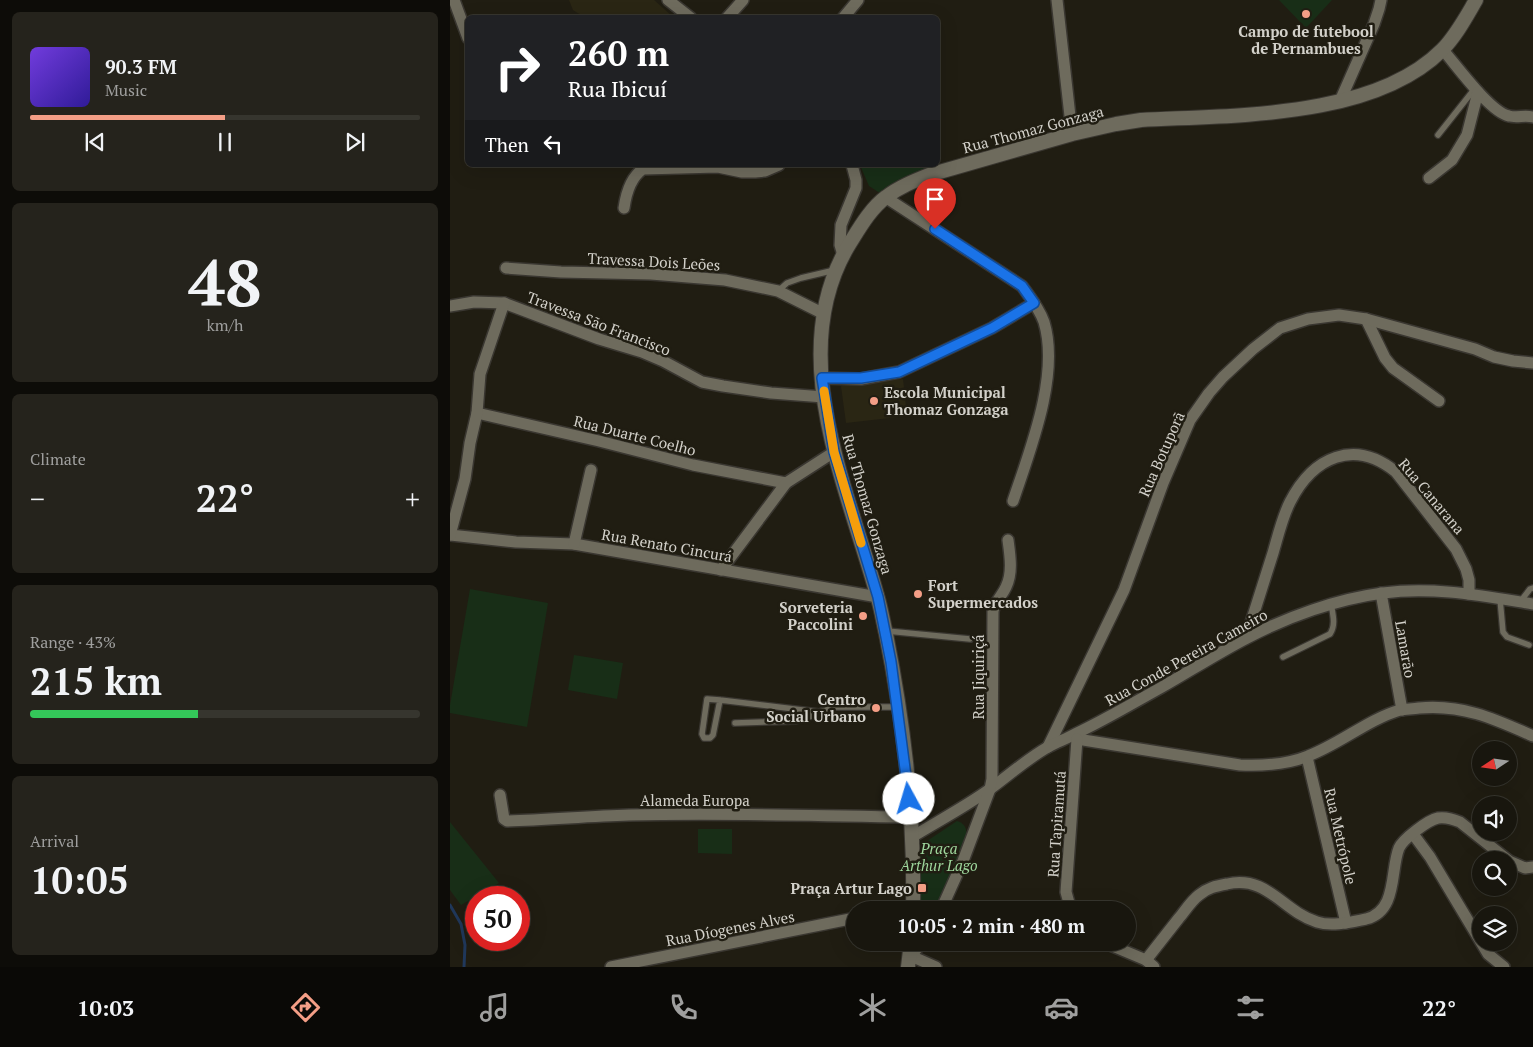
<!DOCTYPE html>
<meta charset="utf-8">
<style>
:root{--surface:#18160e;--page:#25231c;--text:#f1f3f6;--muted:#9f9f9e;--line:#36352e;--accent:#f49e86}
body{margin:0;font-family:"PT Serif",serif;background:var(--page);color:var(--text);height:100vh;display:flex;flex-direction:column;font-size:19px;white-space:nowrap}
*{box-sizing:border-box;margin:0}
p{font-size:16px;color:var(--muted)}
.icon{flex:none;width:28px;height:28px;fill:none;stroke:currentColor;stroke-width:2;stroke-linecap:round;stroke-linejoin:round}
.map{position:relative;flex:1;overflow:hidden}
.details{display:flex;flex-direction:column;gap:12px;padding:12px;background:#0d0c08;width:450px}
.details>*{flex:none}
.top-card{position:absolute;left:15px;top:15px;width:475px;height:152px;border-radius:8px;box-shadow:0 5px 20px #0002,0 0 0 1px var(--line);background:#202124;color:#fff;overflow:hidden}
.needle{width:32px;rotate:257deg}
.controls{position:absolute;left:1022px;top:741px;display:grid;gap:10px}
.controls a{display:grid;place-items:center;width:45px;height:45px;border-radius:50%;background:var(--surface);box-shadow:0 5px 20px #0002,0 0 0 1px var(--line);font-size:25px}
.speed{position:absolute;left:15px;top:886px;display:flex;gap:10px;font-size:25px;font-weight:700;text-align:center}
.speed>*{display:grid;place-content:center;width:65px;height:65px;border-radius:50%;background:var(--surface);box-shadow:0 5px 20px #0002,0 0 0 1px var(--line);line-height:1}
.speed .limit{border:8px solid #d22;background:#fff;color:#111}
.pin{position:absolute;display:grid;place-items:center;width:42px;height:42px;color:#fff;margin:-51px -21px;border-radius:50% 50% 50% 0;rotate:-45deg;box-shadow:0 0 5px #0007}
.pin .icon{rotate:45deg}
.me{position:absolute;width:55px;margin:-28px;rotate:354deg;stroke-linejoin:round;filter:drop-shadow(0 0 4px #0008)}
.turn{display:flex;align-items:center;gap:18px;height:105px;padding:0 20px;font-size:22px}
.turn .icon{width:65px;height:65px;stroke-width:2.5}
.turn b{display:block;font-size:35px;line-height:42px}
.then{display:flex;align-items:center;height:48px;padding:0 20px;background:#0003;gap:10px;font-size:19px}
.big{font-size:38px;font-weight:700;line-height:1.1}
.details .tile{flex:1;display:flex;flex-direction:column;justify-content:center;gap:8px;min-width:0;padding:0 18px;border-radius:8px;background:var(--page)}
.details .dial{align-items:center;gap:0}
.dial b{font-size:65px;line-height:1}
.song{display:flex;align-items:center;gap:15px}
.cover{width:60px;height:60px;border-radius:8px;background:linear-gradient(135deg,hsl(260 70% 55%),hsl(250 70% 35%))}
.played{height:5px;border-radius:2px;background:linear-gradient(90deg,var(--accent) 50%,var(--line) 50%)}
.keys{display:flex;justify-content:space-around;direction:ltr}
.heat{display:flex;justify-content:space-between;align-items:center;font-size:28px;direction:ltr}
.charge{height:8px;border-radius:4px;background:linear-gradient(90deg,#34c759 43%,var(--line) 0)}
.trip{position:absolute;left:396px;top:901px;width:290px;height:50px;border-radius:25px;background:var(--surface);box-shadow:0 5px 20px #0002,0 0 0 1px var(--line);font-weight:700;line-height:50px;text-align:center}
.tab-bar{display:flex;height:80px;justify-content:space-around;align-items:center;background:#0a0906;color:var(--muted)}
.tab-bar .icon{width:35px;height:35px}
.tab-bar .selected{color:var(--accent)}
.tab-bar b{font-size:22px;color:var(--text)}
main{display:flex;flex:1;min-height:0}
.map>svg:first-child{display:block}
.built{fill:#2a2614}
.green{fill:#182e17}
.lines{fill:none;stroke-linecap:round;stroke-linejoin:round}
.stream{stroke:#20385b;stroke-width:3}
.service-casing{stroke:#3a3731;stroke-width:8}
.minor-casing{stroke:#3a3731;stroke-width:14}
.secondary-casing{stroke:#3a3731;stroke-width:16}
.service{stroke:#6e6b5d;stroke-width:5.5}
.minor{stroke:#6e6b5d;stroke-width:11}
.secondary{stroke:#6e6b5d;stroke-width:14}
.route-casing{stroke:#114b97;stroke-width:12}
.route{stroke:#1a73e8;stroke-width:9}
.slow{stroke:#f59e0b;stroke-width:9}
.poi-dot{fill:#f49e86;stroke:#201d12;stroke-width:2}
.labels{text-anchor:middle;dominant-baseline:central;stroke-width:5;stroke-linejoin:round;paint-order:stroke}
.poi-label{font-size:15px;font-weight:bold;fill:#d3d1ca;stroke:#201d12;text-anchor:end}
.street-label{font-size:15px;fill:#d3d1ca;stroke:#201d12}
.park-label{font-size:15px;font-style:italic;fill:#9ed69c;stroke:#201d12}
</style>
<main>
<section class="details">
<div class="tile">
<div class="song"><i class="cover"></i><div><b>90.3 FM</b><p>Music</p></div></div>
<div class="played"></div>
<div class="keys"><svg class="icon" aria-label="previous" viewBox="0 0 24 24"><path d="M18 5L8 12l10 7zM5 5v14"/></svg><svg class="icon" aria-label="pause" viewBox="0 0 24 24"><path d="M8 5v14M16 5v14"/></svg><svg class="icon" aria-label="next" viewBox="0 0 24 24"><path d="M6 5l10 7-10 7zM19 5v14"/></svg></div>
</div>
<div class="tile dial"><b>48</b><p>km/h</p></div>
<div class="tile"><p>Climate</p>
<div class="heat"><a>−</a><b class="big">22°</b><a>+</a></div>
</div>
<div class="tile"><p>Range · 43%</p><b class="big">215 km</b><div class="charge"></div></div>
<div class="tile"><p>Arrival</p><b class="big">10:05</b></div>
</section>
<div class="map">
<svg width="1083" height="967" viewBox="0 0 1083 967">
<rect width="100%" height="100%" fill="#201d12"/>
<!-- built -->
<g class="built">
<path d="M119,0H204L223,17H134L123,10Z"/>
<path d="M453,379L457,416L396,423L391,386Z"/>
</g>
<!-- green -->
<g class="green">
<path d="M829,0H882L856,28Z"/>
<path d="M410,165H484L480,171L433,195L419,186Z"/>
<path d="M20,589L98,603L77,727L0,713V705Z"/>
<path d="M124,655L173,663L167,699L118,690Z"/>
<path d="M507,821C517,824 518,832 515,842L485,910H471L470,856L474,843Z"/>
<path d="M0,822L49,883L11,905L0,890Z"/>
<path d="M248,829H282V854L248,853Z"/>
</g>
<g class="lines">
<!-- stream -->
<path class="stream" d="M0,905L11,924L15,945L14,967"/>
<defs>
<g id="service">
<path d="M988,135L1026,87"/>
<path d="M328,291L337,283L351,278L385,270"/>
<path d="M1050,599L1053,632L1057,637L1079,645"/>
<path d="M1070,602L1080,589L1083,588"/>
<path d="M437,631L520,639"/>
<path d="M833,657L880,634C886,625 883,615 881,604"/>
<path d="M270,700L263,735L260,738H254L252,734L257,699L270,700L369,712"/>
<path d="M285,723L345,721L357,718L369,712L384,707H448"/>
</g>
<g id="minor">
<path d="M4,0L18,38"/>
<path d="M218,0L241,18"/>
<path d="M607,0L622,134"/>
<path d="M277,18L293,0"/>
<path d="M393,18L408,0"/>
<path d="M993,50C1007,66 1040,112 1059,116C1067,118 1075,115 1083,117"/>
<path d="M890,101L924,24L929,9L931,0"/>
<path d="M979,178L1002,160L1017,135L1028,92"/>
<path d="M435,197L572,286C580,297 589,308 594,322C610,375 580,450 563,501"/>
<path d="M174,208C176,194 181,177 193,169L268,167L292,172H305L315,171L329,165"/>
<path d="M393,255L390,245L391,225L406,188V180L402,165"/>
<path d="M56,268L111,272L201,274L275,280L328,291L374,314"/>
<path d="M0,306L24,302L54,303L149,339L192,352L213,361L252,382L273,386L321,393L374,397"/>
<path d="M916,319L935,358L943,368L989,401"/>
<path d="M372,378L411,379L449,372L542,328L584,303"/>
<path d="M27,413L149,441L243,465L336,483"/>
<path d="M0,535L66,542L124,544L428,597"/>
<path d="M0,535L15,479L20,443L27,413L30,374L54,303"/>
<path d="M124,544L141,470"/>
<path d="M271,570L336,483L384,452"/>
<path d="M931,593L952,710"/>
<path d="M796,638C805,610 814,581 823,553C828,536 832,518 840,502C863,457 904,438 946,472L1006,549L1016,569L1019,580V594"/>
<path d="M625,735L627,739L790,765C813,766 836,765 858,756C890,744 917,720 950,710C956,709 963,709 969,708C1013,704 1045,719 1083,736"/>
<path d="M598,747L674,590L713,483L740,420L759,393L773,377L803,349L830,328L858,319L889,315L916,319L1025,349L1044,357L1063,361L1083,363"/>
<path d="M857,757L896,923"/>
<path d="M50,795L54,819L57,821C98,820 138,816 179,815C269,813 359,815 449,817"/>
<path d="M963,834L980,857L1038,954L1054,967"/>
<path d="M462,837C488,821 515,807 540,789C559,775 577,759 598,747C607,742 616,739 625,734C655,720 683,703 712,687C740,671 768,653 797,638C837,617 887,599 933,593C983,586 1033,596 1083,604"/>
<path d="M1059,861L1075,868L1083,867"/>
<path d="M447,910L463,907"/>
<path d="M491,910L513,861L540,789L542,779L543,611C546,600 552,596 556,587C563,573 560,555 558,540"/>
<path d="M621,910L616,892L627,739"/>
<path d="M472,942L461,956L486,967"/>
<path d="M653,942L696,960L704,967"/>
<path d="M696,960C707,946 718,932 729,918C735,911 741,901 749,895C757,888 766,886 777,884C818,875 832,911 867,922C882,927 901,922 916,919C948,911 940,870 949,848C953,839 978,820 988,818C995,817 1003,819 1010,822L1058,860"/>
<path d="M161,967L405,918"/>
</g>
<g id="secondary">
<path d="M463,910C465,818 454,724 436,634C433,621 431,608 427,595C397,486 333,351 400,243C410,227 421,208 436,197C449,187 464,181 479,175L622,134L666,124L691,120C782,115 923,119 992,50C1006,36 1016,17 1026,0"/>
<path d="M458,967L461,942"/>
</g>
</defs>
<!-- service casing -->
<use href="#service" class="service-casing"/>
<!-- minor casing -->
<use href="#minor" class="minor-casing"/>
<!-- secondary casing -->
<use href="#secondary" class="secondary-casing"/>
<!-- service -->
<use href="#service" class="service"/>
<!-- minor -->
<use href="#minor" class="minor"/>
<!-- secondary -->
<use href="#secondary" class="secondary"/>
</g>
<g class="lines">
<defs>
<path id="route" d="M459,799L441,662L428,597L384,452L372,378H411L449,372L542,328L584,303L572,286L485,229"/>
</defs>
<!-- route casing -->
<use href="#route" class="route-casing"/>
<!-- route -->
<use href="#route" class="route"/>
<!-- slow -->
<path class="slow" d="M374,391L384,452L411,543"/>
</g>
<!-- markers -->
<g class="poi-dot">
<circle cx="856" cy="14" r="5"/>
<circle cx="424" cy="401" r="5"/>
<circle cx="468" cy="594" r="5"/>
<circle cx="413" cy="616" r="5"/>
<circle cx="426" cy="708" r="5"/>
<rect x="467" y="883" width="10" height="10" rx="2.5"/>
</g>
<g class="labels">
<!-- poi labels -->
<g class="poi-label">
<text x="856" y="31" text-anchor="middle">Campo de futebool<tspan x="856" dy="17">de Pernambues</tspan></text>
<text x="434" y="392" text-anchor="start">Escola Municipal<tspan x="434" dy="17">Thomaz Gonzaga</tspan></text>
<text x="478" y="585" text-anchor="start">Fort<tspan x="478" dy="17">Supermercados</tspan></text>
<text x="403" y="607">Sorveteria<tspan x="403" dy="17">Paccolini</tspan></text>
<text x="416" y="699">Centro<tspan x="416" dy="17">Social Urbano</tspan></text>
<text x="462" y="888">Praça Artur Lago</text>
</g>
<!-- street labels -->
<g class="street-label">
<text transform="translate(583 129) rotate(-15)">Rua Thomaz Gonzaga</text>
<text transform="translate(204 261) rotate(3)">Travessa Dois Leões</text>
<text transform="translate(149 323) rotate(21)">Travessa São Francisco</text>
<text transform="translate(185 435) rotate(14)">Rua Duarte Coelho</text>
<text transform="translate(711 454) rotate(-66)">Rua Botuporã</text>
<text transform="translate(982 496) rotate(50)">Rua Canarana</text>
<text transform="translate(418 504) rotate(74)">Rua Thomaz Gonzaga</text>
<text transform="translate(217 545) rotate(10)">Rua Renato Cincurá</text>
<text transform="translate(956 649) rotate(80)">Lamarão</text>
<text transform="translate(736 657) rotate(-29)">Rua Conde Pereira Cameiro</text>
<text transform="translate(528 677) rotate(-90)">Rua Jiquiriçá</text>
<text x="245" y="800">Alameda Europa</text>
<text transform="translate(606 824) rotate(-86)">Rua Tapiramutá</text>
<text transform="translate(891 836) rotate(77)">Rua Metrópole</text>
<text transform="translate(280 928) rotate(-11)">Rua Díogenes Alves</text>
</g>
<!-- park labels -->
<g class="park-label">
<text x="489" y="848">Praça<tspan x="489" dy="17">Arthur Lago</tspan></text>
</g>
</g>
</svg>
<div class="controls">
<a><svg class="needle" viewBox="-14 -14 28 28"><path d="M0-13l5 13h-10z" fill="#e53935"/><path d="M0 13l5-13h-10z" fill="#9f9f9e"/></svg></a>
<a><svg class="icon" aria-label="sound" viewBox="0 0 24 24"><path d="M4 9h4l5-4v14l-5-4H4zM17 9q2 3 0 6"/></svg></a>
<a><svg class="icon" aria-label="search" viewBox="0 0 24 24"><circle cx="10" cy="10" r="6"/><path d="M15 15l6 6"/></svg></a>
<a><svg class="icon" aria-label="layers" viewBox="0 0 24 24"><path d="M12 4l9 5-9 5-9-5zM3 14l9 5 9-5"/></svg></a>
</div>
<div class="speed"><div class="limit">50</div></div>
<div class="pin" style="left:485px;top:229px;background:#d93025"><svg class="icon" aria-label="arrive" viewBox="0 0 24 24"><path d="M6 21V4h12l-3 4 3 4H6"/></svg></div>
<svg class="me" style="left:459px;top:799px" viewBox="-20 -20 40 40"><circle r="19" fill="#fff"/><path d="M0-13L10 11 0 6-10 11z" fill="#1a73e8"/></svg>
<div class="trip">10:05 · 2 min · 480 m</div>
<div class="top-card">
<div class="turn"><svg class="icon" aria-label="right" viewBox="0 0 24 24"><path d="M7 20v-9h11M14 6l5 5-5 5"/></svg><div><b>260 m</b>Rua Ibicuí</div></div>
<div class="then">Then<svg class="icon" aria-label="left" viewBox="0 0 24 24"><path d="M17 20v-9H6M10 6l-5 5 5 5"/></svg></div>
</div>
</div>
</main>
<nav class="tab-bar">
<b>10:03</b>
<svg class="icon selected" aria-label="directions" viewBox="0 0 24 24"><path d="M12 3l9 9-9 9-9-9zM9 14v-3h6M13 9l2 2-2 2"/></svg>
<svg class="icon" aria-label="music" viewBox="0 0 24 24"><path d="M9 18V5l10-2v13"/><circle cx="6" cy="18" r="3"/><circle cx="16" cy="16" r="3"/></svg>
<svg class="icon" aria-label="phone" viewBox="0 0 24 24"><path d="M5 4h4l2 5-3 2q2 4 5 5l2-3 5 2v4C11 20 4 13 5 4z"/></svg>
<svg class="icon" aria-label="climate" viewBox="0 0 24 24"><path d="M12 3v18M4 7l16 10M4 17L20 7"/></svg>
<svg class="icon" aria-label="car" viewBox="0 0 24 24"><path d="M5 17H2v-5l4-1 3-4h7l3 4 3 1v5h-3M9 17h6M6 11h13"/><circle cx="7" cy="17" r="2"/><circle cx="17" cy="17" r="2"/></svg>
<svg class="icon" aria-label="filters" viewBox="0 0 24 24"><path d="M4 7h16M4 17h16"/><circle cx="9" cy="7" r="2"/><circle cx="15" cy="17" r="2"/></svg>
<b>22°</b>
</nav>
